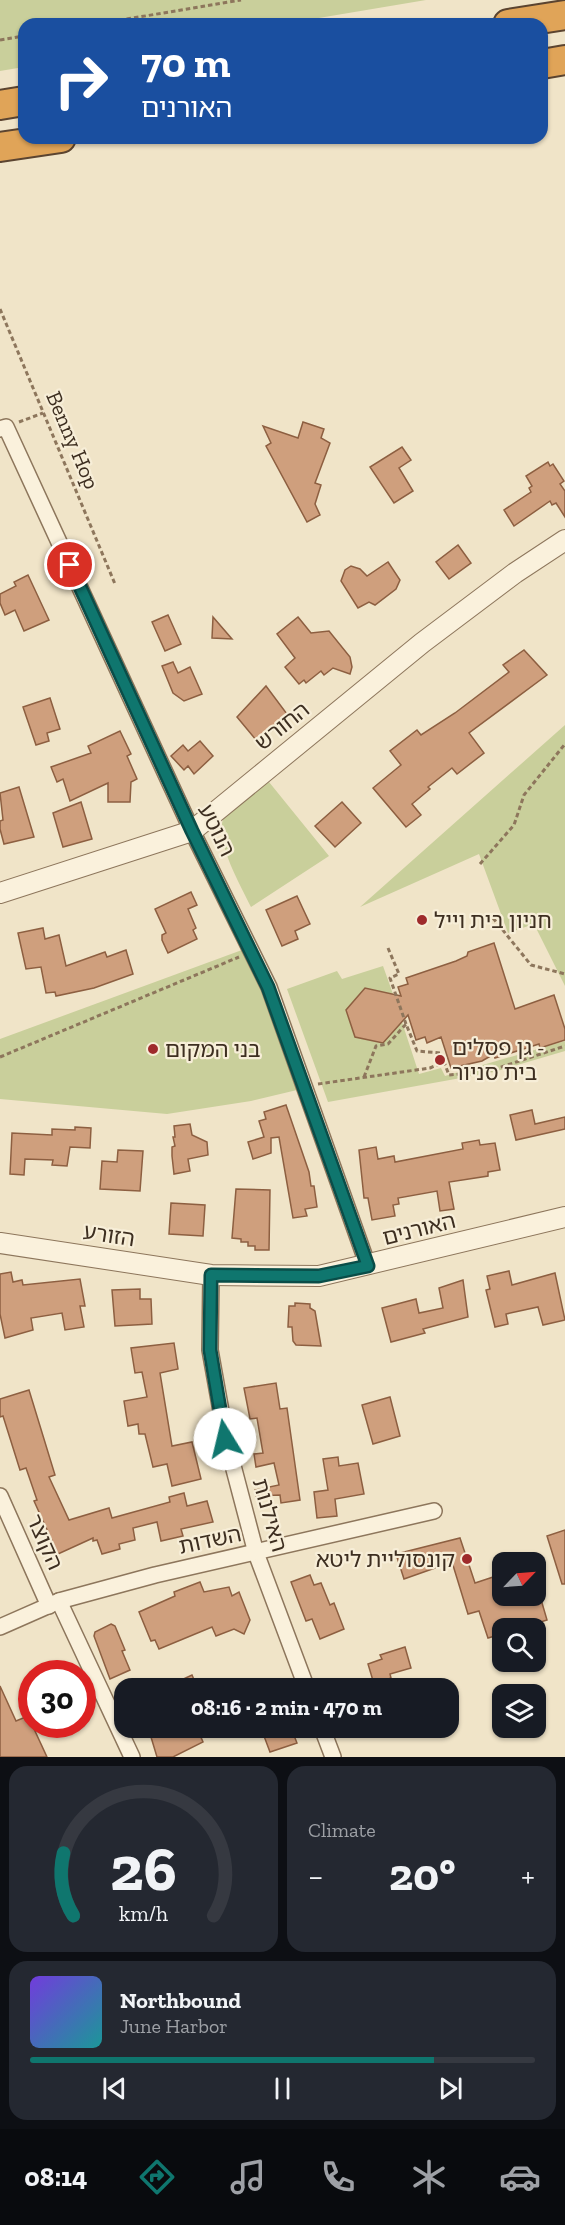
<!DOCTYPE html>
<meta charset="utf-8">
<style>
:root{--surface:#171b24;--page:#242831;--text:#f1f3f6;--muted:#9ea1a6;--line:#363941;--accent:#0f766e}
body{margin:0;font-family:"Zilla Slab","Noto Sans Hebrew",serif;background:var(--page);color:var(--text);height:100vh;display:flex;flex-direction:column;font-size:22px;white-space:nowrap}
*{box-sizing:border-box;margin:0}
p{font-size:20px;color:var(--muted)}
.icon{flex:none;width:33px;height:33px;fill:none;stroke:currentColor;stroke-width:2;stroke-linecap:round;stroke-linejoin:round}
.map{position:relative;height:1757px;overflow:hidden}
.drawer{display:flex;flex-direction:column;gap:9px;padding:9px;background:#0d0f14;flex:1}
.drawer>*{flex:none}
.hud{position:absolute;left:18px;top:18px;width:530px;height:126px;border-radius:18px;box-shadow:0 2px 4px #0004;background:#1a4fa0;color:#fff;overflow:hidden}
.needle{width:39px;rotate:65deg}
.controls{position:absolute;left:492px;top:1552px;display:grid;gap:12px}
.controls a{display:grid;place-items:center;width:54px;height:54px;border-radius:12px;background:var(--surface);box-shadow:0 2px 4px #0004;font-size:30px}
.speed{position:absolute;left:18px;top:1660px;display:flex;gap:12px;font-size:30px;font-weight:700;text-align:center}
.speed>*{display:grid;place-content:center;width:78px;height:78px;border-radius:50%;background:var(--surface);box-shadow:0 2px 4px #0004;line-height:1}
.speed .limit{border:9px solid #d22;background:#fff;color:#111}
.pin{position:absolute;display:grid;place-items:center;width:51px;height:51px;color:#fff;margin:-26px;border:3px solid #fff;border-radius:50%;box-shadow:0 2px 6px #0007}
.me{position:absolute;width:66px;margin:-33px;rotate:351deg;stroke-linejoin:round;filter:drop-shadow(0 0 4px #0008)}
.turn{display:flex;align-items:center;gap:21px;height:126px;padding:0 24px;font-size:27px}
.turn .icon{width:78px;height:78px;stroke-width:2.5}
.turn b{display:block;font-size:42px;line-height:51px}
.big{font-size:45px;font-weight:700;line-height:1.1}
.drawer .tile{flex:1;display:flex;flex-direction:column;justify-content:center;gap:9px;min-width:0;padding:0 21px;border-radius:18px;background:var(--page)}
.drawer .dial{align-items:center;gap:0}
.dial svg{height:156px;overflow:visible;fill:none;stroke:var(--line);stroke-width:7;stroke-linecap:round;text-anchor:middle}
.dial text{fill:var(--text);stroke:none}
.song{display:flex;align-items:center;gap:18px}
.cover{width:72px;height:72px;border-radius:9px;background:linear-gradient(135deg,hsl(260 70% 55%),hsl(180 70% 35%))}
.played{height:6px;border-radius:3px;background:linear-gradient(90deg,var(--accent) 80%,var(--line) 80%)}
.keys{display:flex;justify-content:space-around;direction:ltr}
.heat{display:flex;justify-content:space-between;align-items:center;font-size:33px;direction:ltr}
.drawer .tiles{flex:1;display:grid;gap:9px;grid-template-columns:1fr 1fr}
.tile:last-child{grid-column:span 2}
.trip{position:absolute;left:114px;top:1678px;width:345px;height:60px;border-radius:18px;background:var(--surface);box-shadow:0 2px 4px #0004;font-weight:700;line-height:60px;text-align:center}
.tab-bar{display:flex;height:96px;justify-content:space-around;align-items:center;background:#090b0e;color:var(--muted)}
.tab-bar .icon{width:42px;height:42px}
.tab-bar .active{color:var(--accent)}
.tab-bar b{font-size:27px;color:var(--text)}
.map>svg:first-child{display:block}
.green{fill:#c9cf9b}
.building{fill:#cf9f7d;stroke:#8d5f41;stroke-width:1.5}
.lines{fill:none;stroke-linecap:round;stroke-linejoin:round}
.minor-casing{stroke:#8d765c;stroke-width:18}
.tertiary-casing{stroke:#8d765c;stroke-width:22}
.motorway-casing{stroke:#5b4430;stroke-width:32}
.path{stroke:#8d765c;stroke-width:3;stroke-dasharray:4.5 3;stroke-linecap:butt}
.minor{stroke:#faf1dc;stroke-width:15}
.tertiary{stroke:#faf1dc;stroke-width:20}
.motorway{stroke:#e0a458;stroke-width:28}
.route-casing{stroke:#0a4d48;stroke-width:15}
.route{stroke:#0f766e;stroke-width:10}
.poi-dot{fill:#9e2a2b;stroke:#f7eed8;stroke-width:2}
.labels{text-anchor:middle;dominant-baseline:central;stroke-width:4.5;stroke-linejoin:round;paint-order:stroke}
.street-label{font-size:22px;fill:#3d2e20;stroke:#f7eed8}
.poi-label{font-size:22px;fill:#3d2e20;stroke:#f7eed8;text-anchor:start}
</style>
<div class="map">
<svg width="565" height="1757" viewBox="0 0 565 1757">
<rect width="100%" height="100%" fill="#f0e4c8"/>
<!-- green -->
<g class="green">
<path d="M0,0H426L283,24H24V67L0,71Z"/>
<path d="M565,725V986L534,924L508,933L479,854L360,907Z"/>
<path d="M269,782L329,856L251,907C241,886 209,832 227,813C238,801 256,792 269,782Z"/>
<path d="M242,950L262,988L297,1090L251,1101L167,1114L0,1099V1039Z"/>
<path d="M383,966L393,994L365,988L346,1010L355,1037L383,1043L402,1022L419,1074L441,1068L445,1076L565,1041V1051L494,1072L328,1102L287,989L337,971L342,979Z"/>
</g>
<!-- building -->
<g class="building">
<path d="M303,422L324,429L321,438L330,443L315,483L321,485L315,504L320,515L307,522L266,446L271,443L263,426L298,438Z"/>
<path d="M402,447L411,460L399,468L413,491L394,503L370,467Z"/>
<path d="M548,462L550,466L553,464L564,481L560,484L565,491V517L556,503L552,505L550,501L514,526L504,510L531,492L529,488L532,486L526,476Z"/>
<path d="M458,545L471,563L449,579L436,562Z"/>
<path d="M388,562L400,580L396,589L375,605L369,602L358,608L341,581L345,570L351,566L360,569L367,576Z"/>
<path d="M28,575L49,620L24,631L15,610L5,615L0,603V594L16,586L14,582Z"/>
<path d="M168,615L181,644L165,651L152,622Z"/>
<path d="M213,617L232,639L212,638Z"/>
<path d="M298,617L311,633L329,631L350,657L352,667L350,674L333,668L324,675L321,671L306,683L304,680L299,684L285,667L295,658L277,634Z"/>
<path d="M524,650L547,675L469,733L484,753L457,774L452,768L428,787L430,789L412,804L421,815L406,827L373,788L401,765L390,751L417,730L421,735L455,713L509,672L503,665Z"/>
<path d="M173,662L178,673L190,667L202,694L184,701L173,693L162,666Z"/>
<path d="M266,686L287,714L283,723L257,741L237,717Z"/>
<path d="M50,698L60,729L47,733L49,741L36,745L23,707Z"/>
<path d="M120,731L131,754L127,756L137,779L131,782L130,802H108V783L70,801L63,779L57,782L51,767L91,753L88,746Z"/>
<path d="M200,741L213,756L194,774L188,766L184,770L171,756L183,745L188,751Z"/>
<path d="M19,787L34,837L4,844L0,829V821L3,820L0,793Z"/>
<path d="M81,802L92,839L63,847L53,813Z"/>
<path d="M342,802L361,823L335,847L315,826Z"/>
<path d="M191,892L197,905L188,909L196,928L193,930L197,939L168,953L162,940V935L166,933L155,909Z"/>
<path d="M297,896L310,924L295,931L298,939L282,946L266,910Z"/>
<path d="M43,928L45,939L59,935L66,966L105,952L107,957L126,950L133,974L94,988L56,996L55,992L46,993L41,967L26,969L18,933Z"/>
<path d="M494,943L515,1009L554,995L565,1029V1040L540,1048L539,1044L495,1058L494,1054L482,1061L451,1068L441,1037L427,1043L425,1037L416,1040L408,1015L383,1043L355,1037L346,1010L365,988L401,996L398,987L408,984L406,978L456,961L467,956L468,952Z"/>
<path d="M286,1105L309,1172L311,1186H314L317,1207L305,1209L307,1216L293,1218L279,1137L271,1138V1153L253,1159L248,1142L264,1137L259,1121L266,1119L264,1112Z"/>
<path d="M532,1110L535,1124L565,1117V1129L516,1140L510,1115Z"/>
<path d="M190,1124L192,1135L207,1142L208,1155L188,1159L190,1171L174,1174L172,1156V1147L175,1146L173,1137H175L174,1126Z"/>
<path d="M75,1127L91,1128L90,1148L70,1147L67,1166L52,1165L53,1160L25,1159L24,1175L10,1174L12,1133L52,1135V1129L75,1130Z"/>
<path d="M479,1140L480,1145L495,1143L500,1170L488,1172V1176L449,1182L454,1209L440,1211L437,1191L398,1198L399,1204L393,1205L395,1216L372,1220L368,1198H364L359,1150L376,1147L378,1159L394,1156L395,1162L463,1149L462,1143Z"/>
<path d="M118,1150L143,1151L140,1191L100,1189L102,1161L117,1162Z"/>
<path d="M236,1189L270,1190L269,1250H255V1246H248V1242H241V1239L232,1238Z"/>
<path d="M171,1203L205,1205L203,1236L169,1234Z"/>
<path d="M509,1271L512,1285L555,1273L565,1320L543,1325L538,1307L506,1314L508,1324L495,1327L486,1290L490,1289L487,1276Z"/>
<path d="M11,1272L13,1282L22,1280L23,1285L80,1279L85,1306H80L84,1327L65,1330L62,1313L31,1318L33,1330L5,1338L0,1314V1274Z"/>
<path d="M463,1280L468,1317L423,1329L425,1333L391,1342L382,1308L416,1299L419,1313L443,1308L439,1288Z"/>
<path d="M140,1289V1299H151L152,1324L115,1326L112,1290Z"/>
<path d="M295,1303L310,1304V1308L315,1311L321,1346L296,1345L293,1341L292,1327H288L289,1306H295Z"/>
<path d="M174,1343L178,1369L160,1373L172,1446L192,1442L201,1479L172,1486L167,1464L153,1467L145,1434H139L138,1424L128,1426L124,1401L147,1397L142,1372L135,1373L131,1348Z"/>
<path d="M276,1383L280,1409L287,1408L300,1500L281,1503L280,1495L256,1496L255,1490L279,1485L274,1463L256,1467L254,1454L263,1453L257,1418L250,1419L244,1388Z"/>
<path d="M29,1390L55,1475L49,1477L69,1520L109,1508L112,1518L170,1502L169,1497L184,1493L187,1506L207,1501L213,1522L181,1529L183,1536L161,1541L157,1522L133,1528L135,1540L119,1544L120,1549L102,1554L97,1540L93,1541V1538L58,1554L34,1501L37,1500L26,1468L20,1470L3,1416L0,1417V1399Z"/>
<path d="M390,1397L400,1436L373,1444L362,1405Z"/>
<path d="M338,1457L339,1466L358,1463L364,1494L335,1499L337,1516L317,1518L314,1492L328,1490L323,1459Z"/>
<path d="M565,1530V1584H562L547,1536Z"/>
<path d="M460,1538L475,1583L502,1574V1596H540L547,1620L518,1629H502V1634L488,1638L479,1611L468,1614L452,1562L404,1579L396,1554Z"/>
<path d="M310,1575L314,1585L321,1583L330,1605L334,1603L344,1629L320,1639L312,1619L306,1621L291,1582Z"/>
<path d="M200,1582L204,1592L229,1587L232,1596L239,1592L250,1620L244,1634L234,1629L216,1636L212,1627L159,1649L155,1640L151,1641L139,1612L175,1596L174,1592Z"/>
<path d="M111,1624L115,1626L125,1650L122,1651L130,1670L110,1679L94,1636L95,1632Z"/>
<path d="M405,1647L411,1668L390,1674L391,1678L374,1684L368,1664L382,1659L380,1655Z"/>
<path d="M192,1675L198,1689H162Z"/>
<path d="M0,1686L16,1721L28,1716L47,1757H0Z"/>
<path d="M167,1728H197L203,1742L173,1757H157L151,1737Z"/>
<path d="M261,1728H281L283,1732L291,1728L297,1743L270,1752Z"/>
</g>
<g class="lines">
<defs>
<g id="minor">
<path d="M0,429L6,427L192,831L269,987L368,1266"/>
<path d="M211,1275L210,1350L226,1439L256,1553L307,1689"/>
<path d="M0,1496L49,1606"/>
<path d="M59,1601L132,1757"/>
<path d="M0,1627L59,1601L155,1575L434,1511"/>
<path d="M322,1728L333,1757"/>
</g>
<g id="tertiary">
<path d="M0,893L192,831L422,643L515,573L565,540"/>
<path d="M0,1243L211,1275L319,1276L565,1217"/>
</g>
<g id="motorway">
<path d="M508,24L565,15"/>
<path d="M542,64L565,60"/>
<path d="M0,105L24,101"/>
<path d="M0,147L61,138"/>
</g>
</defs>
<!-- minor casing -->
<use href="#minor" class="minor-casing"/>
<!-- tertiary casing -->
<use href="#tertiary" class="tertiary-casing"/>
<!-- motorway casing -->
<use href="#motorway" class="motorway-casing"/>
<!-- path -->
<g class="path">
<path d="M97,24L241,0"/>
<path d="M0,40L24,36"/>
<path d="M0,309L115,584"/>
<path d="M19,422L43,413"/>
<path d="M480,864L514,825L524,795L565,744"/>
<path d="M493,918L531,965L565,974"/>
<path d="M388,948L399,974L390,978L406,1024"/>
<path d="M0,1057L239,957"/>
<path d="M364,1077L376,1046L388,1044L406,1024L417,1051L441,1053L444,1062"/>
<path d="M318,1084L430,1068L444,1062L449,1075L486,1072L565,1046"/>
</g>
<!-- minor -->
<use href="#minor" class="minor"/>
<!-- tertiary -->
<use href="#tertiary" class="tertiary"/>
<!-- motorway -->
<use href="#motorway" class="motorway"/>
</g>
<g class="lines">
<defs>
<path id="route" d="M70,565L192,831L268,987L368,1266L319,1276L211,1275L210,1350L225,1439"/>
</defs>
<!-- route casing -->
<use href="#route" class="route-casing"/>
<!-- route -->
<use href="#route" class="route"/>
</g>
<!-- markers -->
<g class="poi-dot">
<circle cx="422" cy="920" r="6"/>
<circle cx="153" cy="1049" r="6"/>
<circle cx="440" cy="1060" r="6"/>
<circle cx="467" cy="1559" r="6"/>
</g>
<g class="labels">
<!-- street labels -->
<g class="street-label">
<text transform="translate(73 440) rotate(67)">Benny Hop</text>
<text transform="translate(282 726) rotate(-39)">החורש</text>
<text transform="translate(217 830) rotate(64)">הנוטע</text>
<text transform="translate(419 1229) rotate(-14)">האורנים</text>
<text transform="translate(109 1235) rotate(9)">הזורע</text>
<text transform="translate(270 1515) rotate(74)">האילנות</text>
<text transform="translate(210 1540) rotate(-12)">השדות</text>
<text transform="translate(45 1542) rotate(66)">הקוצר</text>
</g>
<!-- poi labels -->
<g class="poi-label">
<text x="434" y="920">חניון בית וייל</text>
<text x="452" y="1047">גן פסלים -<tspan x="452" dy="25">בית סניור</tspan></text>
<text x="165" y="1049">בני המקום</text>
<text x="455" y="1559" text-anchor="end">קונסוליית ליטא</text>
</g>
</g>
</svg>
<div class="controls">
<a><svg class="needle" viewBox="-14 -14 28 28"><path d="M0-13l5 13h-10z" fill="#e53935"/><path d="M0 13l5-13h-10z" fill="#9ea1a6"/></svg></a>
<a><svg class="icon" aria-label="search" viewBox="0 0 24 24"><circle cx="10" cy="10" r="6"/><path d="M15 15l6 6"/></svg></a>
<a><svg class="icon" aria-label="layers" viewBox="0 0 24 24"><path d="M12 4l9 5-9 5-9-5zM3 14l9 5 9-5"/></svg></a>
</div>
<div class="speed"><div class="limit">30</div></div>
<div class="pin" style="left:70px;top:565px;background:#d93025"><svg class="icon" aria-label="arrive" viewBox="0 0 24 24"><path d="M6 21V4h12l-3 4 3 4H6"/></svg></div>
<svg class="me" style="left:225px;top:1439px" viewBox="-20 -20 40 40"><circle r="19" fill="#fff"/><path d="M0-13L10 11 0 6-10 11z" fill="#0f766e"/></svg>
<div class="trip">08:16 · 2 min · 470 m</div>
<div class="hud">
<div class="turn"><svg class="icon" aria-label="right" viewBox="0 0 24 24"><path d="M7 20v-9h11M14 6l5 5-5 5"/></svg><div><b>70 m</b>האורנים</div></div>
</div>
</div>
<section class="drawer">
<div class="tiles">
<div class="tile dial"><svg viewBox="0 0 100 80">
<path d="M14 69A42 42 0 1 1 86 69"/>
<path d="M14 69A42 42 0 0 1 9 37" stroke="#0f766e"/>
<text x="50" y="56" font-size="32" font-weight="700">26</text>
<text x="50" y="72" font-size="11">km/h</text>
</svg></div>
<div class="tile"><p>Climate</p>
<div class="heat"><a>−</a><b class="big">20°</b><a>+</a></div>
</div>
<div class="tile">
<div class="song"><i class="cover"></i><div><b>Northbound</b><p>June Harbor</p></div></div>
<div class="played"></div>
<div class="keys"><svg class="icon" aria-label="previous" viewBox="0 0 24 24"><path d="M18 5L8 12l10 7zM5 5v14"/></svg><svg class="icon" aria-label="pause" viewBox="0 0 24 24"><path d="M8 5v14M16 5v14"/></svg><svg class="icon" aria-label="next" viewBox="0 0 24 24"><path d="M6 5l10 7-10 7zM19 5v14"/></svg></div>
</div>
</div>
</section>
<nav class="tab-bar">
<b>08:14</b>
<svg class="icon active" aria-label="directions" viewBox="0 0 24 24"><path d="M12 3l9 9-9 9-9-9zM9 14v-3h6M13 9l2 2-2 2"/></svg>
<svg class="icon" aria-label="music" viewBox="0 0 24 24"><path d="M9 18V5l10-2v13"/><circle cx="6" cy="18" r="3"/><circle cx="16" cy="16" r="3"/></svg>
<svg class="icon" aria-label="phone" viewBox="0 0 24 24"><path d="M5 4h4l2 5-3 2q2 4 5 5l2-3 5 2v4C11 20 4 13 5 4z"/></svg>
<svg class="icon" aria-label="climate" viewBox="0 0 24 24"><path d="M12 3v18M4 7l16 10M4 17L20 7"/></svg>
<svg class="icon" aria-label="car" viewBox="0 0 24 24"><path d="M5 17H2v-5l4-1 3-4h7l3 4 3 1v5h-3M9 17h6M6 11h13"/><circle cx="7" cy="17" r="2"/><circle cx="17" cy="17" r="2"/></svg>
</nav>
